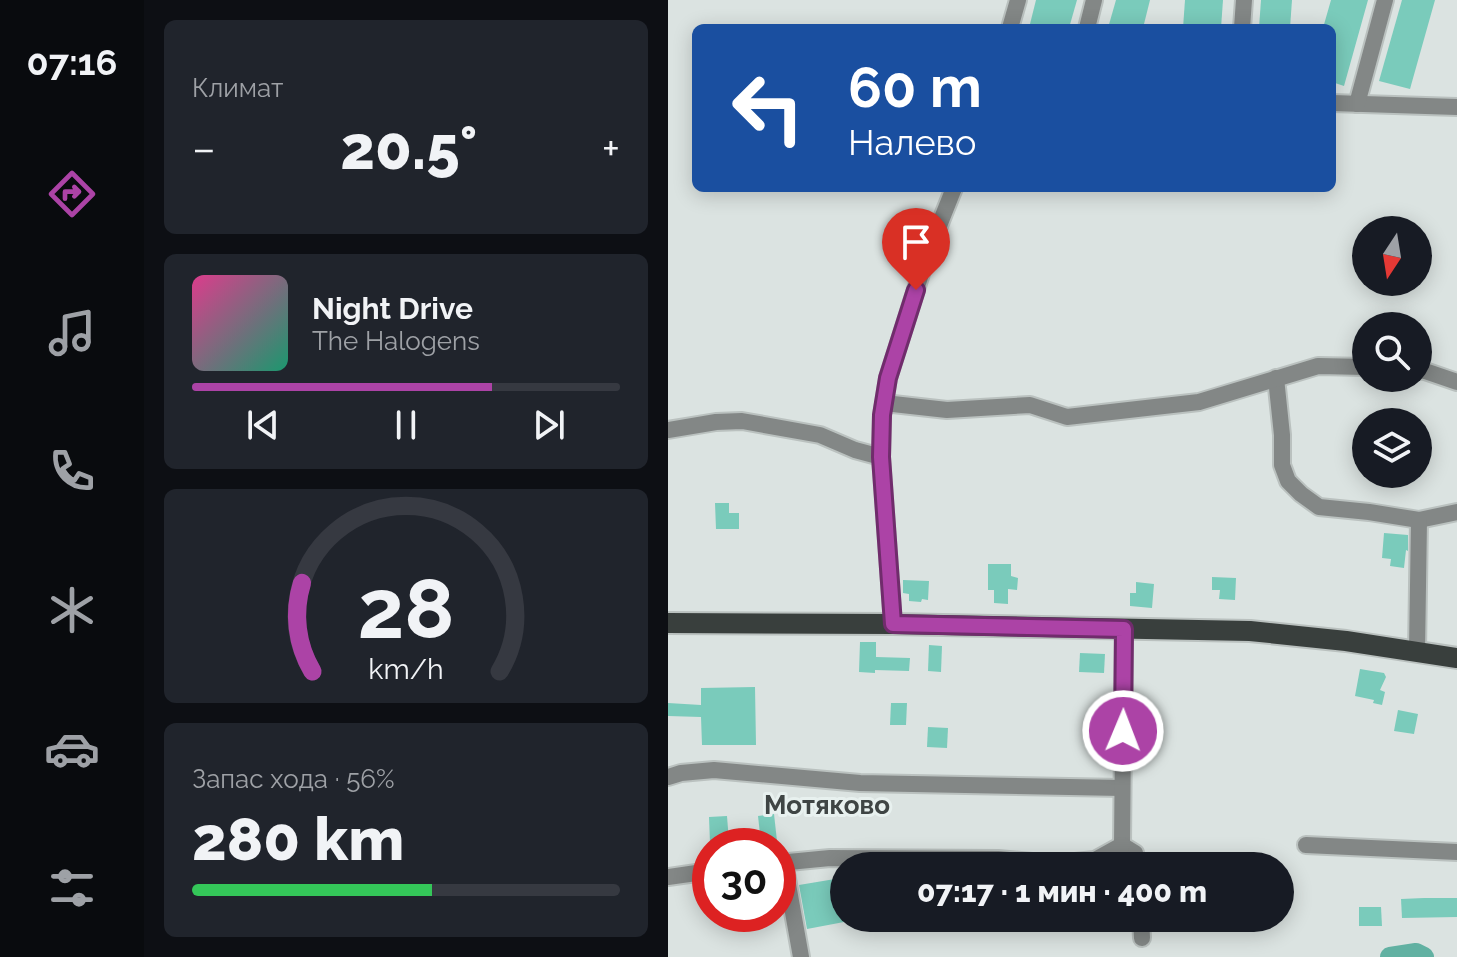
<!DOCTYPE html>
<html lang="ru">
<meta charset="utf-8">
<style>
:root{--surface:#171b24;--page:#20242c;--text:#f1f3f6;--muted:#9ea1a6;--line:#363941;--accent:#ac43a6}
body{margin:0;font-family:Raleway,sans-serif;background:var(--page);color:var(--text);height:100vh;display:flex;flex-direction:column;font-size:30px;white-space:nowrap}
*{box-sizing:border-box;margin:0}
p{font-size:26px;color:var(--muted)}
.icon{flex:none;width:44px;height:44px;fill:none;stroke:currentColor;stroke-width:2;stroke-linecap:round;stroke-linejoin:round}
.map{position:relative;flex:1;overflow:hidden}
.drawer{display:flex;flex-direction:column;gap:20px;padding:20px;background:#0d0f14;width:524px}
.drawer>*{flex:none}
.top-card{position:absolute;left:24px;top:24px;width:644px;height:168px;border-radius:12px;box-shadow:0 4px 20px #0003;background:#1a4fa0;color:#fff;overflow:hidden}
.needle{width:52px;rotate:192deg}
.tools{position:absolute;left:684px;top:216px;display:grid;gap:16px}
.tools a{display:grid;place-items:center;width:80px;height:80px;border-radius:50%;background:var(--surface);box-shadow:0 4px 20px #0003;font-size:40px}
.speed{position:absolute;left:24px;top:828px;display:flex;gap:16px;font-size:40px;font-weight:700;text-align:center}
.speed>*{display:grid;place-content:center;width:104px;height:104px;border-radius:50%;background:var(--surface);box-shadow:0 4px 20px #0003;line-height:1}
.speed .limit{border:12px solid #d22;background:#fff;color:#111}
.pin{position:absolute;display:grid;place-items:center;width:68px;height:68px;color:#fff;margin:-82px -34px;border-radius:50% 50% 50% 0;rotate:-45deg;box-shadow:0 0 8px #0007}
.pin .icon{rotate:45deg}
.me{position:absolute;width:88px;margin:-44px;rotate:1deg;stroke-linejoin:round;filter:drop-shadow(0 0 6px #0008)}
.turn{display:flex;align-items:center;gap:28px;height:168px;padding:0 24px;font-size:36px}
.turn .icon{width:104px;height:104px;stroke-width:2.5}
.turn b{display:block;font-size:56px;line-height:68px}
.big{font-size:60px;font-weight:800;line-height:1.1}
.drawer .card{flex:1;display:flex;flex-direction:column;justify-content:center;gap:12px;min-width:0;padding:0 28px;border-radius:12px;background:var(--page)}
.drawer .dial{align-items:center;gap:0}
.dial svg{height:208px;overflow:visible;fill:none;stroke:var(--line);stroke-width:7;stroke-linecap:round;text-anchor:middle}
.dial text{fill:var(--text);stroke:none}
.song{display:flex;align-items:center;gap:24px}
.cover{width:96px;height:96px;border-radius:12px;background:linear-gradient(135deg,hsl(330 70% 55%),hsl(160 70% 35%))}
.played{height:8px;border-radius:4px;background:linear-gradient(90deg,var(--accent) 70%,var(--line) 70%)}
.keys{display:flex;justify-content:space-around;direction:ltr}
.heat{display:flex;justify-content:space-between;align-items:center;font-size:44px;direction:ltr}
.charge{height:12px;border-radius:6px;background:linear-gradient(90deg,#34c759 56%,var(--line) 0)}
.trip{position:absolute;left:162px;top:852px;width:464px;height:80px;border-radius:40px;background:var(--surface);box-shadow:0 4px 20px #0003;font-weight:800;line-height:80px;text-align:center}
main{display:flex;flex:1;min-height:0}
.tabs{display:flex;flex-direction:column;width:144px;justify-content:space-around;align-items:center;background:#090b0e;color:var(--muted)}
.tabs .icon{width:56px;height:56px}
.tabs .selected{color:var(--accent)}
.tabs b{font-size:36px;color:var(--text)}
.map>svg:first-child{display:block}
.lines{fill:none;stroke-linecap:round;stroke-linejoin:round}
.river{stroke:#61b1a2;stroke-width:20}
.building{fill:#7acbbb}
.minor-casing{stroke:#bac1bf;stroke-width:20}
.major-casing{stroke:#bac1bf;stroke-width:24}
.minor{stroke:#838786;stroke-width:16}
.major{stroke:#393f3d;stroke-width:20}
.route-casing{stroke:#702c6c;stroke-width:20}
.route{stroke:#ac43a6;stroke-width:14}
.labels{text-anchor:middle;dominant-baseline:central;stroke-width:6;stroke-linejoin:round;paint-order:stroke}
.quarter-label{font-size:26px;font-weight:bold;fill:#3f4544;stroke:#e8f1ef}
</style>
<main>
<nav class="tabs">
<b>07:16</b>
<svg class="icon selected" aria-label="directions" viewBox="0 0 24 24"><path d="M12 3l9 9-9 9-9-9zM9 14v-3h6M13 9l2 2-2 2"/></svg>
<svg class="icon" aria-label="music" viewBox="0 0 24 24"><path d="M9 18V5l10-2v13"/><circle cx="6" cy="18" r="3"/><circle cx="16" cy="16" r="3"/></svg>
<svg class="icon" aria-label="phone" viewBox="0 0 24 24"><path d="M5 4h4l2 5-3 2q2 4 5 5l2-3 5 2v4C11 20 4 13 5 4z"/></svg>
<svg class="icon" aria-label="climate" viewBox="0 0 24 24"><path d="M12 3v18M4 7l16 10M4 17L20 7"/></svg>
<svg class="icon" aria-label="car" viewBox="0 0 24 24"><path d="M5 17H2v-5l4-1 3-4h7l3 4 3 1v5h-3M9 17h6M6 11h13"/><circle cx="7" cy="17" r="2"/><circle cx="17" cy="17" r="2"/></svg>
<svg class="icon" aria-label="filters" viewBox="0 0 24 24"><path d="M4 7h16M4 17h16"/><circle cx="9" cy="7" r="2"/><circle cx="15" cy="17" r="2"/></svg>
</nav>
<section class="drawer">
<div class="card"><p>Климат</p>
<div class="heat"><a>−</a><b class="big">20.5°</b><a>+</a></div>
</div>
<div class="card">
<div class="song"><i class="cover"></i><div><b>Night Drive</b><p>The Halogens</p></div></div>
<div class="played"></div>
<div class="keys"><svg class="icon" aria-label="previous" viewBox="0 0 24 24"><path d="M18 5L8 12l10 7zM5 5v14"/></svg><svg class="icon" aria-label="pause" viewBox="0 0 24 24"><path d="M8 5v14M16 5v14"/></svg><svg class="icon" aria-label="next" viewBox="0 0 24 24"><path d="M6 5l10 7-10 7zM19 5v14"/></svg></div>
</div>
<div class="card dial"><svg viewBox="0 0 100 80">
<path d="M14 69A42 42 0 1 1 86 69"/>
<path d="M14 69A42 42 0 0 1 10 35" stroke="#ac43a6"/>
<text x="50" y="56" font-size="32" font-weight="700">28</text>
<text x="50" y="72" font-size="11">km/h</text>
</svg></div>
<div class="card"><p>Запас хода · 56%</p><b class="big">280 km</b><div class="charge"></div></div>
</section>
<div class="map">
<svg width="789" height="957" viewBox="0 0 789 957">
<rect width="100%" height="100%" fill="#dbe3e1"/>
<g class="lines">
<!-- river -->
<path class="river" d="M722,957L748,953L756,957"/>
</g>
<!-- building -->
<g class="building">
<path d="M368,0H409L401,28H361Z"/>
<path d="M448,0H482L475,28H440Z"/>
<path d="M517,0H555L553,28H515Z"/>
<path d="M593,0H624L622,28H591Z"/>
<path d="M663,0H700L676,86L664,82V28H655Z"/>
<path d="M734,0H767L742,89L711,81Z"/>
<path d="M47,503H61V513H71V529H48Z"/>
<path d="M716,533L740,535V551L738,550L736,568L722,566L723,559L714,558Z"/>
<path d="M320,564H343V576L350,578L349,590L340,589V604L326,603V590H320Z"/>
<path d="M544,577L568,578L567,600L551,599L552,590H544Z"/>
<path d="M235,580L261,581L260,600L254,599L253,602L241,601V594L235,593Z"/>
<path d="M468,582L486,584L484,608L462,606V593H468Z"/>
<path d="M192,642H208V657L242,658L241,671L207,670V673L191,672Z"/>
<path d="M261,645L274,646L273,672L260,671Z"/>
<path d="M412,653L437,654L436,673L411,672Z"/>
<path d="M692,669L716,673L718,677L712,690L717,692L714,705L705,703L706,700L687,696Z"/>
<path d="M87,687L88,745H34L33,717L0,716V703L33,705V688Z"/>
<path d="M223,703H239L238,725H222Z"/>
<path d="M730,710L750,714L746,734L726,731Z"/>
<path d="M260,727L280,728L279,748L259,747Z"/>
<path d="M106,814L109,841L93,843L90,816Z"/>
<path d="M59,816L61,842L42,843L41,817Z"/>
<path d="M173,878L176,897V922L139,929L131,885Z"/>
<path d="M756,898H789V917L734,918L733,899Z"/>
<path d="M691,907H713L714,926H691Z"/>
</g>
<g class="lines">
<defs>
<g id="minor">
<path d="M342,28L350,0"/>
<path d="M419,28L426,0"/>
<path d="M574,28L576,0"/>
<path d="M664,103L789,107"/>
<path d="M689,104L717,0"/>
<path d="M750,370L757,371L789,382"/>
<path d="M608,378L614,435V465L620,481L633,494L651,507L701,512L751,520L789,512"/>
<path d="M216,403L279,410L362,405L399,417L531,402L650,366L698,367"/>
<path d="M0,430L48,422L74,421L152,435L187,450L213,457"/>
<path d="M225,624L213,457L214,415L220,378L257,261L286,188"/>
<path d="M749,651L751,520"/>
<path d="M0,777L13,773L46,770L192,783L454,788"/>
<path d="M454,845L456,629"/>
<path d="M454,845L467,853L468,866"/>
<path d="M638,845L789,852"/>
<path d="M116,862L133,957"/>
<path d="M110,863L162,858L330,859L387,864L427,860L454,845"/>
<path d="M0,877L42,871"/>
<path d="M473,918L474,938"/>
</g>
<path id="major" d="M0,623L225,624L582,631L678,641L789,658"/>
</defs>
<!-- minor casing -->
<use href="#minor" class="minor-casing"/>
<!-- major casing -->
<use href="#major" class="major-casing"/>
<!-- minor -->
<use href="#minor" class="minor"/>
<!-- major -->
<use href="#major" class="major"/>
</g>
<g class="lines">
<defs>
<path id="route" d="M248,290L220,378L214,415L213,457L225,624L456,629L455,731"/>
</defs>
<!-- route casing -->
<use href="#route" class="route-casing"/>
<!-- route -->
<use href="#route" class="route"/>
</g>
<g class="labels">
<!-- quarter labels -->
<g class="quarter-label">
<text x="159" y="805">Мотяково</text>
</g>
</g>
</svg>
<div class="tools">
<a><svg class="needle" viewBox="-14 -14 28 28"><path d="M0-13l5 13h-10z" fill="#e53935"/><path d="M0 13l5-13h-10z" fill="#9ea1a6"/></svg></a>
<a><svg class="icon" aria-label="search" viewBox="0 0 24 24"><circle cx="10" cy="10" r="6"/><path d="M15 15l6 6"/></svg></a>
<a><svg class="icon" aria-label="layers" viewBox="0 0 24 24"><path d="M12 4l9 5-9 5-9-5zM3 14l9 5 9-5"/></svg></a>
</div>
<div class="speed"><div class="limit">30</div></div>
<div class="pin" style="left:248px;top:290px;background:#d93025"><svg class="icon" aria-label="arrive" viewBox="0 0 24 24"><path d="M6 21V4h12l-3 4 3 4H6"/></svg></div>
<svg class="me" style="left:455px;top:731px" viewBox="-20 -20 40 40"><circle r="17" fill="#ac43a6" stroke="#fff" stroke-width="3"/><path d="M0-11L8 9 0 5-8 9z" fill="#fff"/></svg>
<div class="trip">07:17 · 1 мин · 400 m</div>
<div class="top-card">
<div class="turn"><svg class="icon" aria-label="left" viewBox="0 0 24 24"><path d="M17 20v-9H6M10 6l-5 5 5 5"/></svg><div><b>60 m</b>Налево</div></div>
</div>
</div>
</main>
